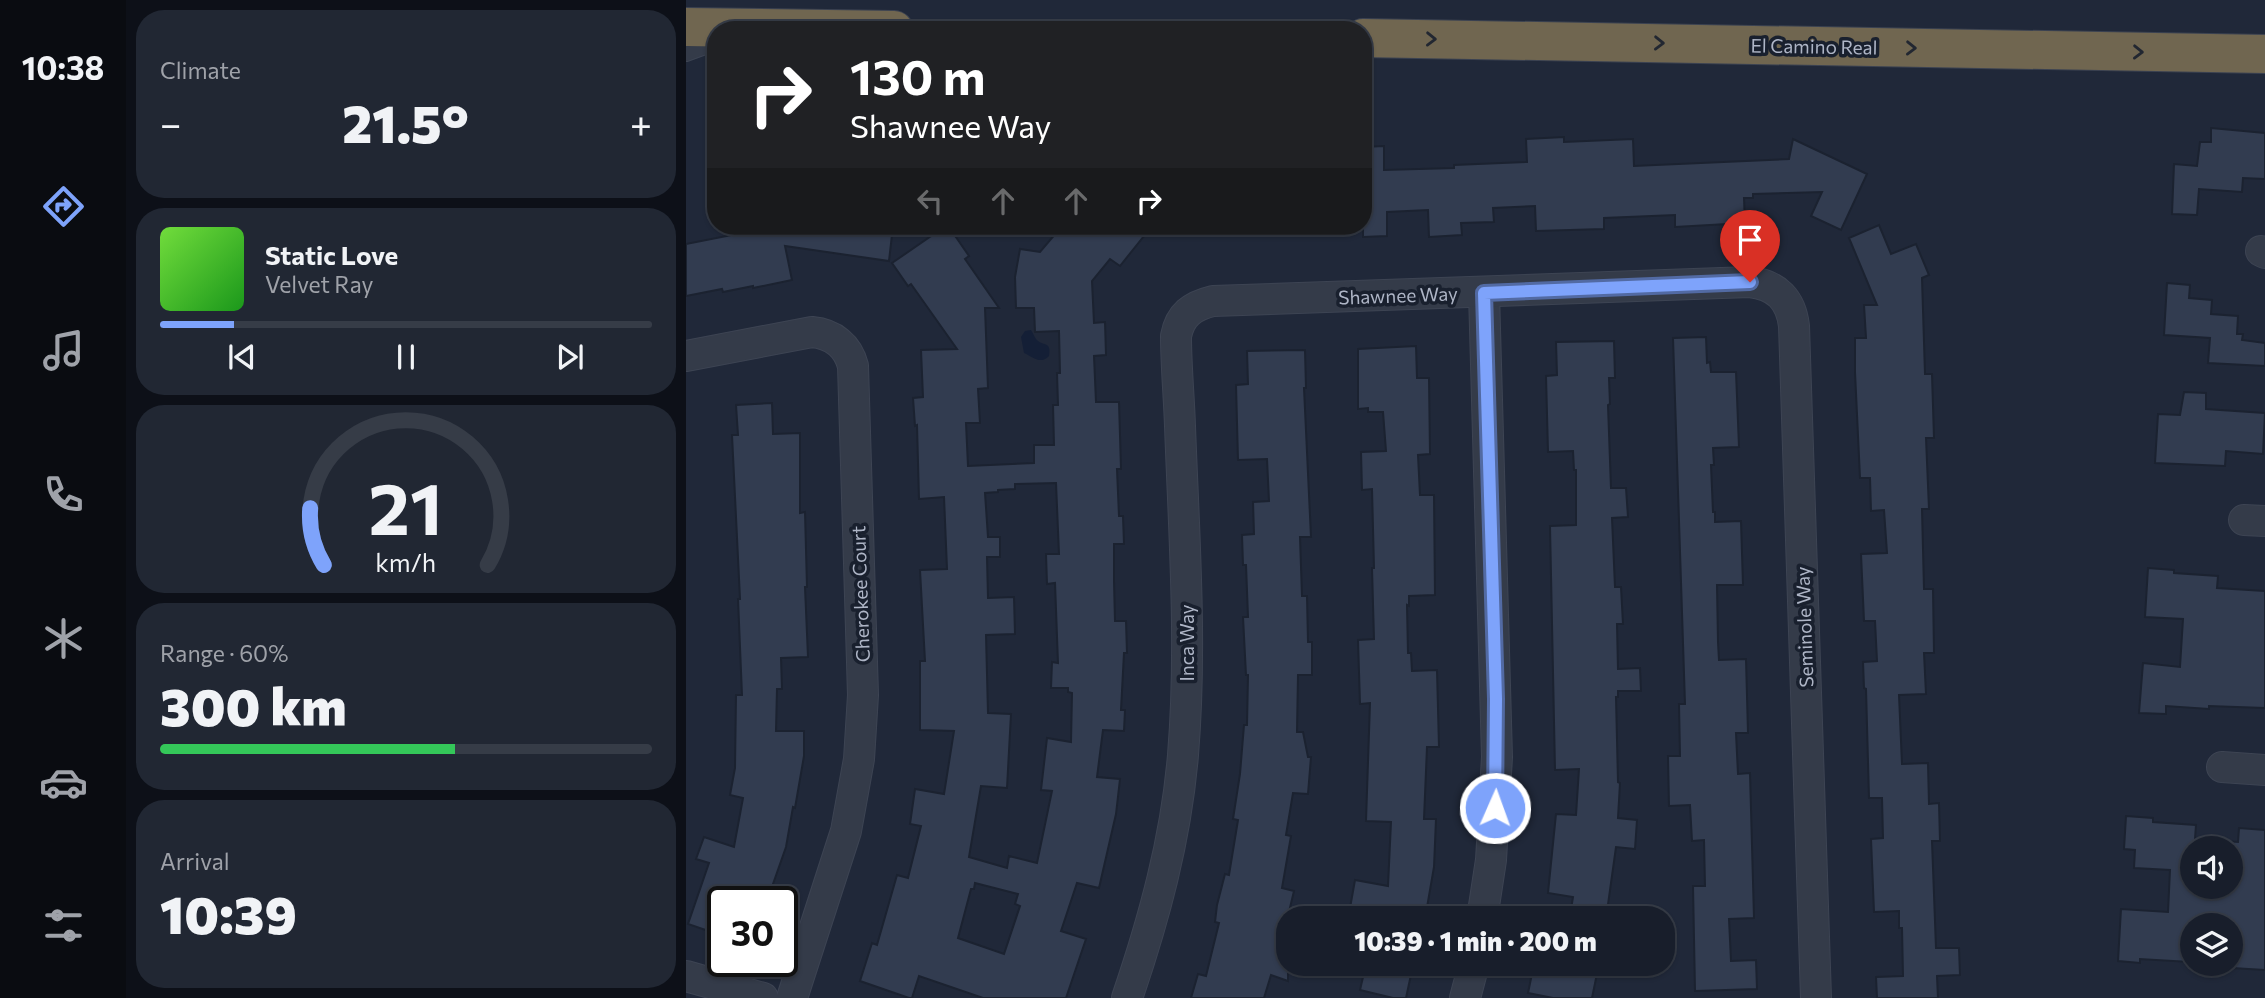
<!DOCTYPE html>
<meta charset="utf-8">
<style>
:root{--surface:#181e2b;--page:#212733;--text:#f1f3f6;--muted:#9fa2a9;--line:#363c47;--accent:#7ea3fb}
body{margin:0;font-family:Commissioner,sans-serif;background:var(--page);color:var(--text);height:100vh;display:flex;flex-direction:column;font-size:26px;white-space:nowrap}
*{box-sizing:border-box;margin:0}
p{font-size:23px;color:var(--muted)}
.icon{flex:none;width:38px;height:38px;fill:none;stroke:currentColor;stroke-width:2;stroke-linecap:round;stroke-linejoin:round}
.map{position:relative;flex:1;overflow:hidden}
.side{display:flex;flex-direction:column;gap:10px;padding:10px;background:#0d1018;width:560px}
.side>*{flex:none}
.top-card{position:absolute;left:21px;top:21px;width:665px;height:214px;border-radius:28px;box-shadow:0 2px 5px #0004,0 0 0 2px var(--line);background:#202124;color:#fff;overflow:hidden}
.buttons{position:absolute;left:1494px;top:836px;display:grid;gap:14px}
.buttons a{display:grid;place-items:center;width:63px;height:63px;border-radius:50%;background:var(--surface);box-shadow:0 2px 5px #0004,0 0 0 2px var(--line);font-size:35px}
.speed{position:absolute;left:21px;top:886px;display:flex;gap:14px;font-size:35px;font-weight:700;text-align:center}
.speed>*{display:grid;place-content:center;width:91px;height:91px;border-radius:50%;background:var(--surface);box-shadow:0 2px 5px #0004,0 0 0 2px var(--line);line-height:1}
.speed .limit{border:4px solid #111;border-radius:10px;background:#fff;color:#111}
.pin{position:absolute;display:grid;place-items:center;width:60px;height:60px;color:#fff;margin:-72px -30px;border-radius:50% 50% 50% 0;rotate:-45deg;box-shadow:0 0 7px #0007}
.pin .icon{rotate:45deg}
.me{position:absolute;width:77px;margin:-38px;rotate:2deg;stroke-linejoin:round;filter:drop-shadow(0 0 5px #0008)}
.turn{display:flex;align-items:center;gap:24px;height:147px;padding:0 28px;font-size:32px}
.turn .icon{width:91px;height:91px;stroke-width:2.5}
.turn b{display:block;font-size:49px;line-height:60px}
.lanes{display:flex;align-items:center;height:66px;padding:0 28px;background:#0003;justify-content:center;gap:35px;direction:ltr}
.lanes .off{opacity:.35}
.big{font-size:52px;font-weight:800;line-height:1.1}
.side .tile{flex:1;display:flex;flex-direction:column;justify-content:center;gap:10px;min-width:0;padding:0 24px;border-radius:28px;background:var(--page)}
.side .dial{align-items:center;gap:0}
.dial svg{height:182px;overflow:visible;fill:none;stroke:var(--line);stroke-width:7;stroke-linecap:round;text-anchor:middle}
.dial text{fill:var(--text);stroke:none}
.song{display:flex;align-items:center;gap:21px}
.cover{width:84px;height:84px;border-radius:10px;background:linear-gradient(135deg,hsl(100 70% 55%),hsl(120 70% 35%))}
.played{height:7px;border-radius:4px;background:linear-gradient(90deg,var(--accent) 15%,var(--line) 15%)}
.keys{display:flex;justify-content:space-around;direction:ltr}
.heat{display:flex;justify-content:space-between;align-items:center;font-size:38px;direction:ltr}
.charge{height:10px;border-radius:5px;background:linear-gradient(90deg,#34c759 60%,var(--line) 0)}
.trip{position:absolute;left:590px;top:906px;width:399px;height:70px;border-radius:28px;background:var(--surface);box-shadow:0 2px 5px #0004,0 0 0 2px var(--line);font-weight:800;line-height:70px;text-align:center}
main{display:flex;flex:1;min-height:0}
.menu{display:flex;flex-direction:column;width:126px;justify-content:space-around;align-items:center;background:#0a0c11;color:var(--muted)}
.menu .icon{width:49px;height:49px}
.menu .on{color:var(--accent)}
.menu b{font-size:32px;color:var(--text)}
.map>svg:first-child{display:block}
.water{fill:#141f36}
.building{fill:#323c50;stroke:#1b2230;stroke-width:2;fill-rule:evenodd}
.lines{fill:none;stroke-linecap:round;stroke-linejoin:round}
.lane-casing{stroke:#3d4453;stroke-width:18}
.street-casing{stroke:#3d4453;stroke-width:32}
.highway-casing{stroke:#3b4251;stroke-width:40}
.lane{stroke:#343b49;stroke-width:16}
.street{stroke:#343b49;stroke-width:30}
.highway{stroke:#706650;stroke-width:38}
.oneway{stroke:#222731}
.route-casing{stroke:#526aa3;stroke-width:18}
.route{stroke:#7ea3fb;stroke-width:12}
.labels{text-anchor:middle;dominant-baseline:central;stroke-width:7;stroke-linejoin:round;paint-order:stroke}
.street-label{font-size:19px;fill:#aeb5c6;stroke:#19202e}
</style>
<main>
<nav class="menu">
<b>10:38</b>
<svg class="icon on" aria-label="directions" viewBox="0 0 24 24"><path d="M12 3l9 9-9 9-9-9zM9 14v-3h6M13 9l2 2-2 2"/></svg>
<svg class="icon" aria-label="music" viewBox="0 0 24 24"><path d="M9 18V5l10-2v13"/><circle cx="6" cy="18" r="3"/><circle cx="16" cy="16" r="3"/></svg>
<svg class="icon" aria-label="phone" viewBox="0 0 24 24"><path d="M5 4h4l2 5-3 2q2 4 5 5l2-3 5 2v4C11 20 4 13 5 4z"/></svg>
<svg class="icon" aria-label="climate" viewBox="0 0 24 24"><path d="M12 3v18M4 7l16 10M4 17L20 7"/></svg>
<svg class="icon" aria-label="car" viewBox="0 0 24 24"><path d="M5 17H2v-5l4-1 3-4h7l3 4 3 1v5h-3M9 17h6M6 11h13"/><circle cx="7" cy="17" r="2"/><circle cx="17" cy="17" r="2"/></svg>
<svg class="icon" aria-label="filters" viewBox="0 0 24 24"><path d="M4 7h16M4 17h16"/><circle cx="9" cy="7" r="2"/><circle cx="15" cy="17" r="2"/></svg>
</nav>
<section class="side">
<div class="tile"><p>Climate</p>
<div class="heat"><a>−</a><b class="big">21.5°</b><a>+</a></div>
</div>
<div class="tile">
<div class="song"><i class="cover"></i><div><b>Static Love</b><p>Velvet Ray</p></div></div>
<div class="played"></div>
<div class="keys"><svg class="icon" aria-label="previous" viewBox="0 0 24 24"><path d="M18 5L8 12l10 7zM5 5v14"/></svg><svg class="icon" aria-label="pause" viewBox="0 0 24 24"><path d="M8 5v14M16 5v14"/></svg><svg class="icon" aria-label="next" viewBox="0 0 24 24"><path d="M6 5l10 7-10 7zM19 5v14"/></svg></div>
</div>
<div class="tile dial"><svg viewBox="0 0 100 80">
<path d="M14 69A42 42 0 1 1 86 69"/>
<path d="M14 69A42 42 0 0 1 8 44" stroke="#7ea3fb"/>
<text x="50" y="56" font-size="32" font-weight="700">21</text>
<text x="50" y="72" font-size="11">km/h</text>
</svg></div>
<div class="tile"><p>Range · 60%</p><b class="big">300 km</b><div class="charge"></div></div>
<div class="tile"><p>Arrival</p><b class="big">10:39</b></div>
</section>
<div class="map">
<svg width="1579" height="998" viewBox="0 0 1579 998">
<rect width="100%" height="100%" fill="#202839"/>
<!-- water -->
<path class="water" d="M345,330C347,333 348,336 350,339C356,347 366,340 363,356C354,365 347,357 338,353L335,337L339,331Z"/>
<!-- building -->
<g class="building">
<path d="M1525,128L1579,133V179L1557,178L1556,192L1513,189L1511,215L1486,214L1488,164L1511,166L1514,142H1525Z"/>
<path d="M878,137V142L947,139L948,166L1103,159L1107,139L1181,174L1155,230L1125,216L1136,192L1067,194V198H1058L1059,223L989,227V215L918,218V229L850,231L849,206L807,208L808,222L775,223L776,235L743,237L742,210L701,212V236L677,237V147L698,146V170L768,168V165L841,162L840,139Z"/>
<path d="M1193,225L1205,254L1230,244L1243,275L1236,278L1239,374H1246L1248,438H1240L1243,509H1236L1238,589H1247L1248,653H1238L1240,694L1213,695L1216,764L1242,763L1243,804L1253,803L1254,841H1246L1250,948H1273L1274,975L1251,976L1252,998H1191L1190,977L1217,976L1216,928H1213V911L1188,912L1185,839L1197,838L1196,798H1183L1180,689L1178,688L1177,662L1191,661L1189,621H1178L1175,554L1201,553L1198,510L1185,511L1184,478H1174L1169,372V338H1180L1178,305H1191L1163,238Z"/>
<path d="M47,226H207L203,261L99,246L106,280L67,288V286L37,292L36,289L0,296V244L46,235Z"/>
<path d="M376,226H466L434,266L424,259L406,281L408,323L419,322L420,355L408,356L410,402H433L435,469H431L433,516H437L438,544H428V581L429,621H440L441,653H438L435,710H439L438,731L417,730L411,777L434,779L430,814L413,888L391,883L375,931L400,939L380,998H297L233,976L226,998H223L174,981L186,943L191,945L211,875L222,878L235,826L224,824L229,789L258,794L268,731L234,730V661H239L234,570L261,569L258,497L233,499L231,425L229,426L227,398L237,397L235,350L271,349L225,284L222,286L206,263L251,232L252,234L263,227L283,256L279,259L313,308H299L302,388L292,389L294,423H280L282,466L348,463V445H368L367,405H372L371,373H374L373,331L349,332L348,308H330L329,277L334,249L354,252ZM370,483L373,554H360L361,584L369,583L372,663L366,662L365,688H382V692L386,693L385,742L361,738L355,790L366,791L351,863L323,856L321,868L283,857L295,786L321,788L325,714L302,713L300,635L329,634L328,597L302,598L301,557H314V537H302L299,493L312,492V490L329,489V484ZM289,883L332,894L329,904L334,906L318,954L272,938L285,889H288Z"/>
<path d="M1481,283L1504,285L1503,298L1526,300L1525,314L1552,316L1551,334H1557L1556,340L1579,343V366L1522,363L1524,338L1478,335Z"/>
<path d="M1020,337L1021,363L1024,362L1025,372H1050L1053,447L1027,448L1028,465H1025L1027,512H1029V522L1055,521L1057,585H1031L1032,642L1033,660L1060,659L1062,733H1050L1052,774L1064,773L1068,918L1043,919L1045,961L1070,960L1071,989L1009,991L1007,886H1019L1018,840L1006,841L1004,805L983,806L982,756H994L993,704H999L987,338Z"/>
<path d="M928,341L929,378H923L924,404L922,405L925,488H940L942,517L926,518L929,587H935L937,624H931L932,669L954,668L955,691H932V697H930L932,782L934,783L932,818L951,820L949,849L930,847L920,919H886L887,915H884L887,897L862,893L870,814L890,815L893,769L869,770L864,526L890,525V470H888L887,451L862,452L860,376L871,375L870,342Z"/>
<path d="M730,346L731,378H743L744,454L732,455L734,495H748L749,595L723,596V606L721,605L722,653H725L726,671L751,670L753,747H741L738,819H750L748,867L739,919H662L669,880L702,886L705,822L680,821L684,703L674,704L672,640L688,639L686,568H688L686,489L676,490L675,452L700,451L697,412H682V408L672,409V349Z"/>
<path d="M619,350L620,388H618L625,537H614L616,596H621L622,642H626V675H612L611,732H617L622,757H625L622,794L607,793L600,835L605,836L596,888L608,891L602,916V981L585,975L578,998H505L512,974L520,976L533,923L529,922L531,905L539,874L543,875L552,820L547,819L554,774L558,725H561L562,675H560L557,617H562L560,565H557L556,535L568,534L567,502L583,501L581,459L552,460L550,385L562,384L561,351Z"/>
<path d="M1498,392L1520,393V409L1579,413L1577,454L1540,451L1539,466L1469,463L1472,414L1494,415Z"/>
<path d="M86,403L87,434L114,433V513L119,512L121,587H119L122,657L95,658L96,689H91L90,731H118V756L109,808L107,807L100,847L81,901H37V936L2,924L23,863L10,859L18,837L48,847L57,798L44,795L49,768L50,695H56L52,599H54L46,435H52L50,405Z"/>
<path d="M1462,568L1488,570V573L1532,576L1531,588L1579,591V708L1523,706V709L1480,706V714L1453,713L1457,663L1494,667L1497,619L1459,617Z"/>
<path d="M1440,816L1467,818V822L1510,825L1509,839L1552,842L1553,828L1579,830V970L1546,968L1548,941H1545V926H1507L1504,962L1454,959V963L1432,961L1435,909L1482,912L1484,870L1448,868L1449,850L1438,849ZM1507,849H1545V887H1507Z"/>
<path d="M680,964H706L726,970L720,998H707L674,990Z"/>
<path d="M848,964H913L906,998H867L842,993Z"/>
</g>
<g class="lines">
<defs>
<path id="lane" d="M0,53L30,42"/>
<g id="street">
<path d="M1575,251L1579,253"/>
<path d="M0,356L126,332C147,334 162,346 167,366L177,695L173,759L160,831L106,998"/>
<path d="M1558,520L1579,521"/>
<path d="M1536,767L1579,770"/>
<path d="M796,919L805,860L811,757L798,293"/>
<path d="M0,976L77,998"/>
<path d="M441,998C468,919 490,839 497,755C506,646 498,535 494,426C493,396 490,366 490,336C494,315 506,306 527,301L1064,282C1091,285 1105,300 1108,326L1130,998"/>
<path d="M779,998L788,964"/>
</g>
<g id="highway">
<path d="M0,27L208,30"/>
<path d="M677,38L1579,54"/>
</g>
</defs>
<!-- lane casing -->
<use href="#lane" class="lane-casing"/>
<!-- street casing -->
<use href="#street" class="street-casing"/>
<!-- highway casing -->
<use href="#highway" class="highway-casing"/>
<!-- lane -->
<use href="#lane" class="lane"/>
<!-- street -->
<use href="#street" class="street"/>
<!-- highway -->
<use href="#highway" class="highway"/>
</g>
<!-- one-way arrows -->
<defs><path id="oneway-chevron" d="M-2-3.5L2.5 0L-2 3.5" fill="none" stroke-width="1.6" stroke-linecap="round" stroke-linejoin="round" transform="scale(1.75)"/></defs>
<g class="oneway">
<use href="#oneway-chevron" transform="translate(745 39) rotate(1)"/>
<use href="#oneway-chevron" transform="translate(973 43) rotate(1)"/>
<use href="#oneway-chevron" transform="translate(1225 48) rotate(1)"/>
<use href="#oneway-chevron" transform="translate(1452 52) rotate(1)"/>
</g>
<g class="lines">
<defs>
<path id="route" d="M809,808L810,699L798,293L1064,282"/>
</defs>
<!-- route casing -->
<use href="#route" class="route-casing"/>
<!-- route -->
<use href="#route" class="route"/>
</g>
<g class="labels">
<!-- street labels -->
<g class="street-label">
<text transform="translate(1128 46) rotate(1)">El Camino Real</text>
<text transform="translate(712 295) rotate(-2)">Shawnee Way</text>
<text transform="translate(174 594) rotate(-92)">Cherokee Court</text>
<text transform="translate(1118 627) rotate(-92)">Seminole Way</text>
<text transform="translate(500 643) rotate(-90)">Inca Way</text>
</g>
</g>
</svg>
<div class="buttons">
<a><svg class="icon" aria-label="sound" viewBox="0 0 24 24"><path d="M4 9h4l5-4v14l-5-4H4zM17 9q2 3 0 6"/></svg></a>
<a><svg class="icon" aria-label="layers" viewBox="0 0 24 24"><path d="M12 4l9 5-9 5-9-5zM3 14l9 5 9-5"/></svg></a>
</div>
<div class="speed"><div class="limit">30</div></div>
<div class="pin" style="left:1064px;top:282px;background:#d93025"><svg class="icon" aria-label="arrive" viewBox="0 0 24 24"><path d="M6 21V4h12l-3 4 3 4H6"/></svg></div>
<svg class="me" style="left:809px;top:808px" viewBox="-20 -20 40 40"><circle r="17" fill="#7ea3fb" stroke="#fff" stroke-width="3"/><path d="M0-11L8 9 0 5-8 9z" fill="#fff"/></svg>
<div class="trip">10:39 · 1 min · 200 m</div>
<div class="top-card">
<div class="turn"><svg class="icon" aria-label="right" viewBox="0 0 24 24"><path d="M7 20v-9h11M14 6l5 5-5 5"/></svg><div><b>130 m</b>Shawnee Way</div></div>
<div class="lanes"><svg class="icon off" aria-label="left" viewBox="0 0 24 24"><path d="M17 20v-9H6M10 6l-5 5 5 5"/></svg><svg class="icon off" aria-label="ahead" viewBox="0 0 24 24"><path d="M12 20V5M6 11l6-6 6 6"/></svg><svg class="icon off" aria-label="ahead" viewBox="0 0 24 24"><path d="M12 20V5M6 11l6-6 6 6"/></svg><svg class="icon" aria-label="right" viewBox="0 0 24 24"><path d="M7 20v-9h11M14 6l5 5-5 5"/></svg></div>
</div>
</div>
</main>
